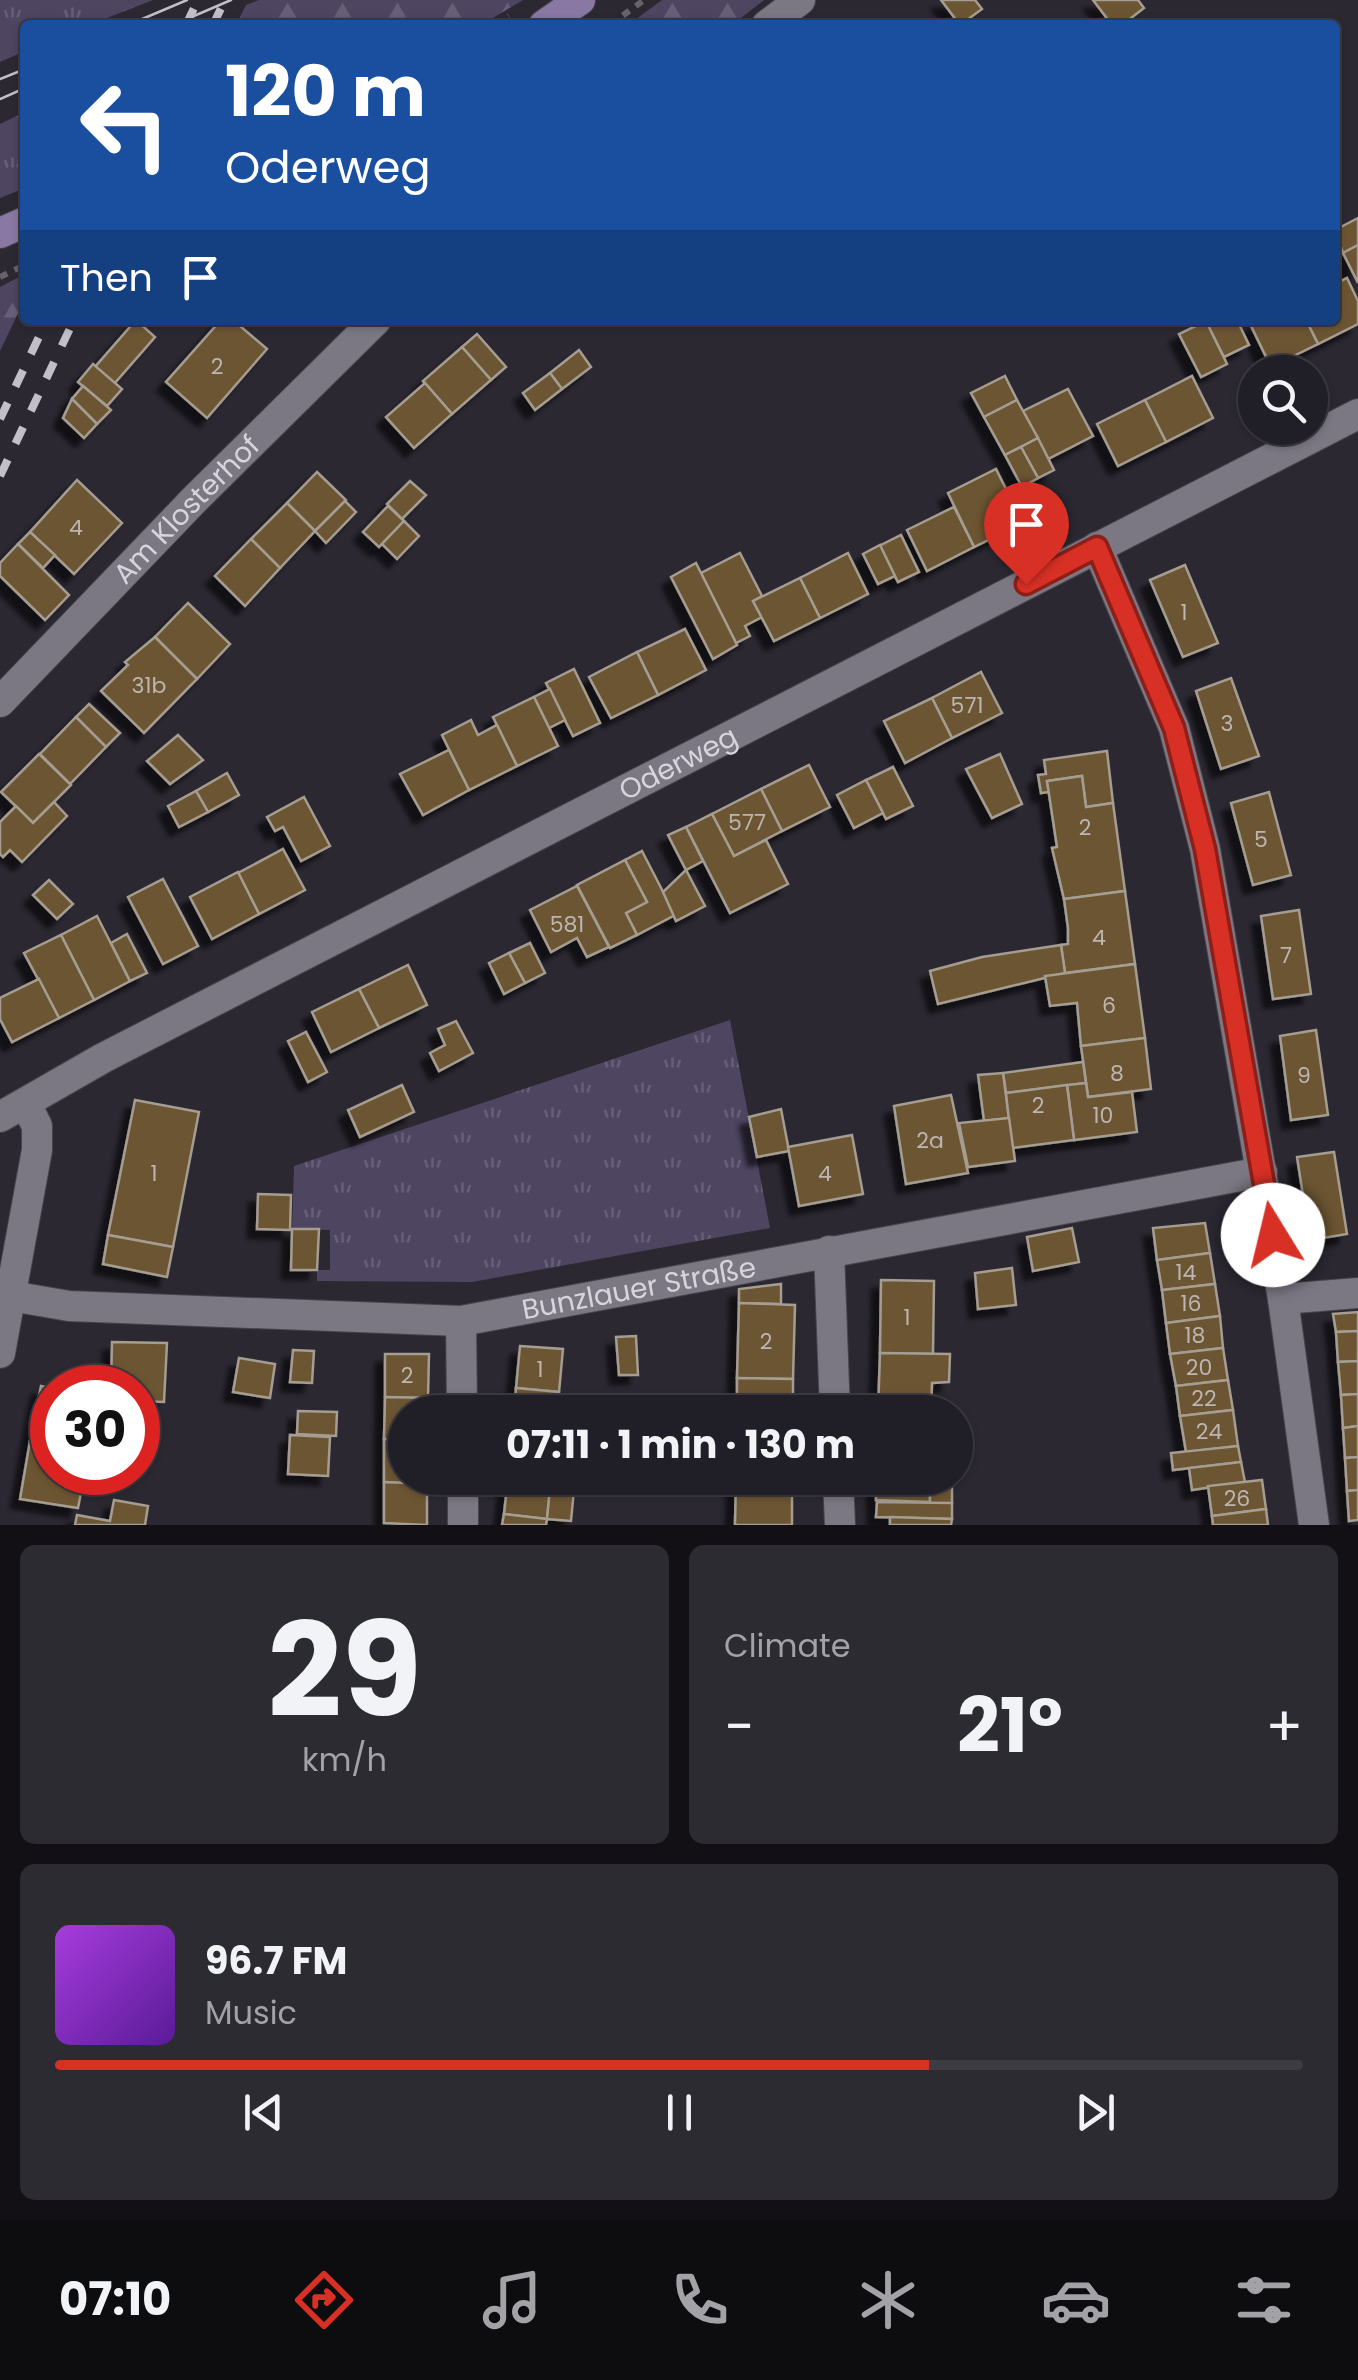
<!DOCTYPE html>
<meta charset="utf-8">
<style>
:root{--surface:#201e26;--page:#2d2b32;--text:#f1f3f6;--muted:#a2a2a7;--line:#3d3c43;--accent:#d93025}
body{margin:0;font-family:Poppins,sans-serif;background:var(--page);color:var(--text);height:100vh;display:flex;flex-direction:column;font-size:38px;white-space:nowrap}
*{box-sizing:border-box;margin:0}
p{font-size:32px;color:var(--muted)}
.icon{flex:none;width:55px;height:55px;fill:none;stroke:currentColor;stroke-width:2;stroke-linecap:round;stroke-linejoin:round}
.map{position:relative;height:1525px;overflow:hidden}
.sheet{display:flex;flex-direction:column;gap:20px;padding:20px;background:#121015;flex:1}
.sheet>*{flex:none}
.guide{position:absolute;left:20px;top:20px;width:1320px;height:305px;border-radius:10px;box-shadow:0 2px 8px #0004,0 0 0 2px var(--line);background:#1a4fa0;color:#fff;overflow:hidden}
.controls{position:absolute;left:1238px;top:355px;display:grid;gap:20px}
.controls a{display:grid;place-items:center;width:90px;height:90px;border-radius:50%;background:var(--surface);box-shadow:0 2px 8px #0004,0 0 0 2px var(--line);font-size:50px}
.speed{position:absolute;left:30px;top:1365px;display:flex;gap:20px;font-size:50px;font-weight:700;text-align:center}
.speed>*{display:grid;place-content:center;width:130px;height:130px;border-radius:50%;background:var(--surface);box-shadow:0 2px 8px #0004,0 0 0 2px var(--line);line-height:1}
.speed .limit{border:15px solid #d22;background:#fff;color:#111}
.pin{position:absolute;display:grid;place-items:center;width:85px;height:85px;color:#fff;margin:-102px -42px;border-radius:50% 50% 50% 0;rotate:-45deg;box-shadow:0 0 10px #0007}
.pin .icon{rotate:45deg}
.me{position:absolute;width:110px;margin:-55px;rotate:351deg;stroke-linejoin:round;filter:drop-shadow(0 0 8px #0008)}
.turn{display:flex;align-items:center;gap:35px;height:210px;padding:0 40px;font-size:45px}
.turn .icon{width:130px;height:130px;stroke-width:2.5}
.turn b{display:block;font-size:70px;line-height:85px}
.then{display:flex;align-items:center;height:95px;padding:0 40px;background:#0003;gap:20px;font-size:38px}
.big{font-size:75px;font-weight:700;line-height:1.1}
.sheet .card{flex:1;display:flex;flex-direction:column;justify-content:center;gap:15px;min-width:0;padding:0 35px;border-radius:15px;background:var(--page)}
.sheet .dial{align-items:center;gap:0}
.dial b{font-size:130px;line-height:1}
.song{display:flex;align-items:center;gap:30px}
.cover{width:120px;height:120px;border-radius:15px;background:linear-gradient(135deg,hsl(280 70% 55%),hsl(270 70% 35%))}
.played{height:10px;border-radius:5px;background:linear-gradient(90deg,var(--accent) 70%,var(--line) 70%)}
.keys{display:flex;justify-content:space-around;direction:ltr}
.heat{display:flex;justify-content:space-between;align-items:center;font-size:55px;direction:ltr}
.sheet .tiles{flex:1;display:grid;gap:20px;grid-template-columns:1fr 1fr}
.card:last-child{grid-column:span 2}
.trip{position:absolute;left:388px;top:1395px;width:585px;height:100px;border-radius:50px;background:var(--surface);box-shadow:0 2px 8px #0004,0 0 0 2px var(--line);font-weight:700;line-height:100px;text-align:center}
.dock{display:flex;height:160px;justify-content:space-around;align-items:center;background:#0d0c0f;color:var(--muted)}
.dock .icon{width:70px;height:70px}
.dock .active{color:var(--accent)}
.dock b{font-size:45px;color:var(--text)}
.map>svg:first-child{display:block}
.grass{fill:url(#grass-tufts)}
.forest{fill:url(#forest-firs)}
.building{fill:#6c5530;stroke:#a59d91;stroke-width:2.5;filter:url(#shadow)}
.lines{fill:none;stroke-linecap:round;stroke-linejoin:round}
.street-casing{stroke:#47444c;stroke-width:32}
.secondary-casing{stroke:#47444c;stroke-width:32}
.path{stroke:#65636c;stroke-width:6;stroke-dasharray:8 8;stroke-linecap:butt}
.street{stroke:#7b7783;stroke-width:30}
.secondary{stroke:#8878a3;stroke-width:30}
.tram{stroke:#c2bfc7;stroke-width:2.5}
.rail{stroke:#c2bfc7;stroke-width:8;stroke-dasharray:18 18;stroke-linecap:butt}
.route-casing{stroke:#8d1f18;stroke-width:25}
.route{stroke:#d93025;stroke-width:18}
.labels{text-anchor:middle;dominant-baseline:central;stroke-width:10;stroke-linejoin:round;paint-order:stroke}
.number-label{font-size:22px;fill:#bcb5b1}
.street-label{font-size:28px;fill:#d7d5dc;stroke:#2b2832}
</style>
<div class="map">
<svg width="1358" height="1525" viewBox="0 0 1358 1525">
<defs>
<pattern id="grass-tufts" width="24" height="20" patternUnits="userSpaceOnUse" patternTransform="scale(2.5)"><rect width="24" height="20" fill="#4e4561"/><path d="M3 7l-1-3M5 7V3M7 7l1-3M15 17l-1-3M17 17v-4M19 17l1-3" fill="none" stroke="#675f77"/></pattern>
<pattern id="forest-firs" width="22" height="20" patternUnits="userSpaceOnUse" patternTransform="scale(2.5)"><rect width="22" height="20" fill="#4e4561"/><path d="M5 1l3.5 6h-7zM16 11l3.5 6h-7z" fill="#675f77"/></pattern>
<filter id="shadow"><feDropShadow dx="-9" dy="9" stdDeviation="2.5" flood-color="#0009"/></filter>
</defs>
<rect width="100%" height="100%" fill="#2b2832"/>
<!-- grass -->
<g class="grass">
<path d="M0,0H153L89,25H25V51L0,62Z"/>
<path d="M25,112V188L0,198V124Z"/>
<path d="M730,1020L770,1228L472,1282L317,1281V1270H330V1230L292,1229L294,1166Z"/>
</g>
<!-- forest -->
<g class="forest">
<path d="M259,0H523L481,25H236L246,5Z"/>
<path d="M662,0H764L732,25H628Z"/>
<path d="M25,274V308L20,309L0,351V287Z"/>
</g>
<!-- building -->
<g class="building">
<path d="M941,0H975L982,9L960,25Z"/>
<path d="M1093,0H1138L1144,8L1122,25H1112Z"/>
<path d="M1358,218V245L1343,253L1335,230Z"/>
<path d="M1358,245V283L1343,253Z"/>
<path d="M1347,278L1358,301V324L1318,344L1306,320H1335V284Z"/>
<path d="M136,320L155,337L114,384L95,367Z"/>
<path d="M221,320H233L267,349L207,418L166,382Z"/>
<path d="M1237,320L1249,345L1224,357L1206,322Z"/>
<path d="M1262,320H1306L1318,344L1271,367L1251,326Z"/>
<path d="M1206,321L1227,364L1201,377L1179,334Z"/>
<path d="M477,334L506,367L491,380L462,347Z"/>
<path d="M462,347L491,380L452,414L423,381Z"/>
<path d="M579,350L591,367L562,389L550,373Z"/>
<path d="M93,364L122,389L107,406L78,382Z"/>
<path d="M550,373L562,389L535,410L523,393Z"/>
<path d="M1005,376L1017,400L984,417L971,393Z"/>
<path d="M1192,376L1213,418L1166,442L1145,400Z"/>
<path d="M425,383L452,414L414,448L386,417Z"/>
<path d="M83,386L111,410L97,424L72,399Z"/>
<path d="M1068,389L1093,436L1048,459L1023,411Z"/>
<path d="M72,399L97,424L84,438L63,418Z"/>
<path d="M1017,400L1038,438L1005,455L984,417Z"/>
<path d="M1145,400L1166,442L1118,466L1097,424Z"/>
<path d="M1038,438L1054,470L1038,478L1021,447Z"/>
<path d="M1021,447L1038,478L1022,487L1005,455Z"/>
<path d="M996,469L1023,523L974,547L948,493Z"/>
<path d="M317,472L346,500L315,531L287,503Z"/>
<path d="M77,480L122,523L74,574L30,532Z"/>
<path d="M410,481L426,495L402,519L387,504Z"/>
<path d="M345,501L356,512L326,543L315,531Z"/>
<path d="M287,503L315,531L280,568L251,539Z"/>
<path d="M388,506L404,521L379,547L363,532Z"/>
<path d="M954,507L974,547L927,571L907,530Z"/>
<path d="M404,521L419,536L397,559L382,544Z"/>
<path d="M30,532L55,555L43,568L18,544Z"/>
<path d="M901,535L919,572L898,582L879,546Z"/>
<path d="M251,539L280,568L245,606L215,576Z"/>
<path d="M18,544L69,595L45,620L0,576V563Z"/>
<path d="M880,545L895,576L878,584L863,554Z"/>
<path d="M740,553L762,596L753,601L762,617L745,626L750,636L736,643L701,573Z"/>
<path d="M848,553L868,594L820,618L800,578Z"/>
<path d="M696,563L737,645L713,659L671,577Z"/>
<path d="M1185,565L1218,643L1183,657L1150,580Z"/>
<path d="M800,578L820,618L774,641L753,601Z"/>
<path d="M188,603L230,644L197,679L155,637Z"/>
<path d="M685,629L706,670L658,695L637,652Z"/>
<path d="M155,637L197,679L144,733L101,691L128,665L125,662Z"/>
<path d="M637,652L658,695L611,718L589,677Z"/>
<path d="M574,669L600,723L573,736L546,683Z"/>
<path d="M981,672L1002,713L952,738L932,698Z"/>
<path d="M1231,678L1259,756L1221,769L1196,691Z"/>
<path d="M550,689L565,720L549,728L534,697Z"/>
<path d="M534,697L558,746L517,766L493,717Z"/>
<path d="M932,698L952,738L905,763L884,721Z"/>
<path d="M89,704L120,733L106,747L76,717Z"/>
<path d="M76,717L106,747L70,784L40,754Z"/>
<path d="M471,720L478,735L497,725L517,766L469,790L442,735Z"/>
<path d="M178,735L203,760L170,784L147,761Z"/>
<path d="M449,750L469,790L423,815L400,774Z"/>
<path d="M1107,751L1113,803L1086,807L1082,776L1047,781L1049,792L1041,793L1038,775L1046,774L1044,760Z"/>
<path d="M39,754L71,785L33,823L1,792Z"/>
<path d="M1000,754L1022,804L992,818L966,769Z"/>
<path d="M809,765L830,807L782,831L761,789Z"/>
<path d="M893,767L913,806L886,819L866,780Z"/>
<path d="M227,773L239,795L208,812L196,791Z"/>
<path d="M1082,776L1086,807L1113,803L1125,891L1064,899L1052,848L1057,847L1047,781Z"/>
<path d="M866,780L883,813L854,828L837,795Z"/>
<path d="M761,789L782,831L734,856L712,814Z"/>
<path d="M196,791L208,812L179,827L168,806Z"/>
<path d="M1269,792L1291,875L1253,885L1231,803Z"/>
<path d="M304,797L330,846L301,861L283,827L275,831L267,817Z"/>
<path d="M54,802L67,816L22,862L10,850L3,857L0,854V822L16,806L33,823Z"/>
<path d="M712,814L734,856L766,840L788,884L730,913L686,827Z"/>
<path d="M686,827L703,861L686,870L668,835Z"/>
<path d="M283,849L305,890L259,914L238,873Z"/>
<path d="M642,851L675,915L637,935L626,913L647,902L625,860Z"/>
<path d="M625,860L647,902L626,913L637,935L610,948L577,885Z"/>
<path d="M686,870L705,906L676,921L663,892Z"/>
<path d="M238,872L259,914L212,939L190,897Z"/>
<path d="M163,879L198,946L163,964L128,897Z"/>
<path d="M49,880L73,904L57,919L33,895Z"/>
<path d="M577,886L609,947L587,957L577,938L551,952L530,910Z"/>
<path d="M1125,891L1135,964L1065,973L1061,945L1068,944V928L1064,899Z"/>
<path d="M1299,910L1311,994L1273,999L1261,916Z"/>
<path d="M97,916L130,981L94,1000L61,935Z"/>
<path d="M127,934L147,973L130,981L111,943Z"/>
<path d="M61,935L94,1000L59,1018L24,953Z"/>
<path d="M530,943L545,973L525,983L509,953Z"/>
<path d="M1061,945L1065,973L938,1004L930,971L982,957Z"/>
<path d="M509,953L525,983L504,994L489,963Z"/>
<path d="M1135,964L1145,1038L1081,1046L1077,1003L1050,1006L1045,976Z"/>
<path d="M408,965L427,1005L379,1028L359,989Z"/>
<path d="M39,979L59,1018L12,1042L0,1019V998Z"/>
<path d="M359,989L379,1028L331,1052L312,1012Z"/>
<path d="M456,1021L473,1053L439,1071L430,1053L445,1045L438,1029Z"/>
<path d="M1316,1030L1328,1115L1291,1120L1280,1036Z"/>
<path d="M306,1032L327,1072L308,1082L288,1041Z"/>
<path d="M1145,1038L1151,1089L1088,1097L1081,1046Z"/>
<path d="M1083,1062L1086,1083L1006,1093L1003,1073Z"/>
<path d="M1003,1073L1009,1118L984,1121L978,1075Z"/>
<path d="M1086,1083L1088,1097L1132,1092L1137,1132L1074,1140L1067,1085Z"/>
<path d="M402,1085L414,1112L360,1137L348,1110Z"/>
<path d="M1067,1085L1074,1140L1012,1148L1006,1093Z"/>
<path d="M951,1095L968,1173L906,1184L894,1106Z"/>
<path d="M135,1100L199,1112L173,1247L108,1235Z"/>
<path d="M781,1109L789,1151L757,1157L749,1117Z"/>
<path d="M1009,1118L1015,1161L968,1167L959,1123Z"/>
<path d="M852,1135L863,1194L799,1206L788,1147Z"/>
<path d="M1334,1152L1347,1234L1310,1240L1297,1157Z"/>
<path d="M258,1194L291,1195L290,1230L257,1229Z"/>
<path d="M1205,1223L1210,1253L1157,1260L1153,1228Z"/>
<path d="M1072,1228L1079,1262L1033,1271L1027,1237Z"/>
<path d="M292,1229H319L317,1270H291Z"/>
<path d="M108,1235L173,1247L167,1277L103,1264Z"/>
<path d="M1210,1253L1215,1284L1162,1290L1157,1260Z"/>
<path d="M1012,1268L1016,1305L978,1309L975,1273Z"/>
<path d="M881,1280L934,1281L933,1354L880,1353Z"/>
<path d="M781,1284V1304L739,1303V1289Z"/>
<path d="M1215,1284L1220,1316L1166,1323L1162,1290Z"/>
<path d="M739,1303L795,1305L793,1379L737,1378Z"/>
<path d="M1358,1312V1331L1336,1332L1333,1314Z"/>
<path d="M1220,1316L1223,1348L1170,1354L1166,1323Z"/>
<path d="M1358,1331V1361L1338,1362L1336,1332Z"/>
<path d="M636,1336L638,1375H619L616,1337Z"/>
<path d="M112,1342L167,1343L164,1402L138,1401V1388H111Z"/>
<path d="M520,1346L563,1349L559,1392L516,1388Z"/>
<path d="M1223,1348L1228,1380L1176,1386L1170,1354Z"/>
<path d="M293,1350L314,1351L312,1383L290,1382Z"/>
<path d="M880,1353L950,1354L949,1382L932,1383L931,1412H878Z"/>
<path d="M385,1354H429L428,1398L385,1397Z"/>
<path d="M239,1358L275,1364L270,1398L233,1392Z"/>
<path d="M1358,1361V1394L1341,1395L1338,1362Z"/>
<path d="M737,1378L793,1379V1412H737Z"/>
<path d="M1228,1380L1233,1410L1180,1416L1176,1386Z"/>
<path d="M41,1386L52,1388V1446L30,1441Z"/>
<path d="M516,1388L559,1392L557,1412H514Z"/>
<path d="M1358,1394V1426L1343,1428L1341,1395Z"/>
<path d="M385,1397L428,1398V1412H405V1440L384,1439Z"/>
<path d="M1233,1410L1238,1446L1186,1452L1180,1416Z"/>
<path d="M298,1411L337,1412L336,1436L297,1434Z"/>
<path d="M1358,1426V1457L1345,1458L1343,1428Z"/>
<path d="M290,1435L330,1437L328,1476L288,1474Z"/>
<path d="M384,1439L405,1440V1478H427V1484L384,1482Z"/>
<path d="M30,1441L52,1446V1472H85L78,1508L20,1499Z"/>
<path d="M1238,1446L1241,1462L1173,1470L1171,1453Z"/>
<path d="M1358,1457V1490L1347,1491L1345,1458Z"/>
<path d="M1241,1462L1245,1482L1192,1490L1189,1468Z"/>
<path d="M508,1478H551L547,1519L504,1514Z"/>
<path d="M551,1478L575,1479L571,1521L547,1519Z"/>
<path d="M736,1478H792V1525H735Z"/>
<path d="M877,1478H930V1502L876,1500Z"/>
<path d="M930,1478H952V1503L930,1504Z"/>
<path d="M1262,1480L1266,1509L1212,1516L1208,1486Z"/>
<path d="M384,1482L427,1484V1525L384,1523Z"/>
<path d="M1358,1490V1520L1349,1521L1347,1491Z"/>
<path d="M114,1500L148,1506L145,1525H75L77,1515L110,1521Z"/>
<path d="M877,1502L952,1503V1519L876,1517Z"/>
<path d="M1266,1509L1268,1525H1213L1212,1516Z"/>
<path d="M504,1514L547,1519L546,1525H502Z"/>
<path d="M890,1517L952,1519L951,1525H890Z"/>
</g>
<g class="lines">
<defs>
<g id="street">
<path d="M767,25L800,0"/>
<path d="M1097,547L1174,728L1205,849L1283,1299L1314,1525"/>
<path id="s1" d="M0,702L193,501L376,320"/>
<path id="s2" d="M0,1117L103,1058L1358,414"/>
<path d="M829,1251L835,1412"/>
<path id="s3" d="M11,1296L69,1306L461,1321L1262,1172"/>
<path d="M1283,1299L1358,1293"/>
<path d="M461,1321L462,1412"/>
<path d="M0,1353L37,1150V1126L26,1104"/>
<path d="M463,1478V1525"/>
<path d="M838,1478L840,1525"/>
</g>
<g id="secondary">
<path d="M544,25L580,0"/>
<path d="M0,233L25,222"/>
</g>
</defs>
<!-- street casing -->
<use href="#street" class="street-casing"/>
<!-- secondary casing -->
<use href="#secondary" class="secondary-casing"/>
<!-- path -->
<g class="path">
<path d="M495,25L509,16"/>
<path d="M610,25L644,0"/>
<path d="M0,277L25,265"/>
</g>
<!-- street -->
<use href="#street" class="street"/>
<!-- secondary -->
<use href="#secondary" class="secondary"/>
<!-- tram -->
<g class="tram">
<path d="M128,25L187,0"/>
<path d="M173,25L231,0"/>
<path d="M0,79L25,69"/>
<path d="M0,99L25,88"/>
</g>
<!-- rail -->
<g class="rail">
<path d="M186,25L198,0"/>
<path d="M213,25L225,0"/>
<path d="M0,419L47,320"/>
<path d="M0,476L74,320"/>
</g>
</g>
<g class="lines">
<defs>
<path id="route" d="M1026,584L1097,547L1174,728L1205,849L1273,1235"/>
</defs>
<!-- route casing -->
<use href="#route" class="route-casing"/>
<!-- route -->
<use href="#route" class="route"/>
</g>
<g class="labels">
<!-- number labels -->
<g class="number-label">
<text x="217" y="366">2</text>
<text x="76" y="527">4</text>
<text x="1184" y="612">1</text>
<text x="149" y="685">31b</text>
<text x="967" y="705">571</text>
<text x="1227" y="723">3</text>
<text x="747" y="822">577</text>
<text x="1085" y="827">2</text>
<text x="1261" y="839">5</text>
<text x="567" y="924">581</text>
<text x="1099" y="937">4</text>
<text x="1286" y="955">7</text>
<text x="1109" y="1005">6</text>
<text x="1117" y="1073">8</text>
<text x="1304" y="1075">9</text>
<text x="1038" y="1105">2</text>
<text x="1103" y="1115">10</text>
<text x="930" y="1140">2a</text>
<text x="154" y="1173">1</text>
<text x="825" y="1173">4</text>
<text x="1186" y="1272">14</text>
<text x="1191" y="1303">16</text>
<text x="907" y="1317">1</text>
<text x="1195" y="1335">18</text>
<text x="766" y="1341">2</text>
<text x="1199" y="1367">20</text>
<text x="540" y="1369">1</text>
<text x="407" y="1375">2</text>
<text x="1204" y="1398">22</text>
<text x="1209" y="1431">24</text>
<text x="1237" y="1498">26</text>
</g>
<!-- street labels -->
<g class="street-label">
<text stroke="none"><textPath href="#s1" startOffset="268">Am Klosterhof</textPath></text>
<text stroke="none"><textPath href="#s2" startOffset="765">Oderweg</textPath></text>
<text stroke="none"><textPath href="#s3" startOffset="632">Bunzlauer Straße</textPath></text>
</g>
</g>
</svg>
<div class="controls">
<a><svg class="icon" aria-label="search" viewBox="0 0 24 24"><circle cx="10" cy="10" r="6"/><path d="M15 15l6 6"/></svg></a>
</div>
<div class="speed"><div class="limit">30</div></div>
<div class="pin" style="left:1026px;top:584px;background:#d93025"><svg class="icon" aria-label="arrive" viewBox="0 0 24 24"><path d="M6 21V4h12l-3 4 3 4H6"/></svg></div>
<svg class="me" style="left:1273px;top:1235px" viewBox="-20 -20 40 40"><circle r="19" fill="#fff"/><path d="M0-13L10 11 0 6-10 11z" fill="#d93025"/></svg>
<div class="trip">07:11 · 1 min · 130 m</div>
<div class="guide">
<div class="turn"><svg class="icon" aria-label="left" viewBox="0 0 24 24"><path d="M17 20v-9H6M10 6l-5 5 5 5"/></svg><div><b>120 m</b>Oderweg</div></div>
<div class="then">Then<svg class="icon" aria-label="arrive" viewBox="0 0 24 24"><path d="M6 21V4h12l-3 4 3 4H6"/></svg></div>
</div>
</div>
<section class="sheet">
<div class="tiles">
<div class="card dial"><b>29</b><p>km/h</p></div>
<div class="card"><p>Climate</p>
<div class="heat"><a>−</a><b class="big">21°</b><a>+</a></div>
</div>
<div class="card">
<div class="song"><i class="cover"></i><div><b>96.7 FM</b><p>Music</p></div></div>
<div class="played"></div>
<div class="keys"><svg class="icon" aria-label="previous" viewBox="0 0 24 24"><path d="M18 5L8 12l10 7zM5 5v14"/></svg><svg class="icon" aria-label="pause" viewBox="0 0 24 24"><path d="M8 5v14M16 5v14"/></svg><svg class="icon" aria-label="next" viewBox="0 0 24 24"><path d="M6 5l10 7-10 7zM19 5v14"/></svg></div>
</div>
</div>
</section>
<nav class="dock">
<b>07:10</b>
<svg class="icon active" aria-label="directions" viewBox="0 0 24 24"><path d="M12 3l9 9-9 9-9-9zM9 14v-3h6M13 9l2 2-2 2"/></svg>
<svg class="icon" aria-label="music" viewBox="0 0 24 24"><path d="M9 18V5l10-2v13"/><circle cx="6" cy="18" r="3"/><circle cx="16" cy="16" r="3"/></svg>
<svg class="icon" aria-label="phone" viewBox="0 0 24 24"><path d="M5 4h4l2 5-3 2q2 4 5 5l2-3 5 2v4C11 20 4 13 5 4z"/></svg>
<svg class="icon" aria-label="climate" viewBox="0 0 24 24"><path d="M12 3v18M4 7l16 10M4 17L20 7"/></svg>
<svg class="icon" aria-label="car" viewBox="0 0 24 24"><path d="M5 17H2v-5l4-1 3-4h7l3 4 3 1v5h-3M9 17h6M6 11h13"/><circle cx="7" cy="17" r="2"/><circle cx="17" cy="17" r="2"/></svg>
<svg class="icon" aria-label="filters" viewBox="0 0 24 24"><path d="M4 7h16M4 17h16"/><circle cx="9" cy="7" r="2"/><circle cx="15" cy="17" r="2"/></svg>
</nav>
